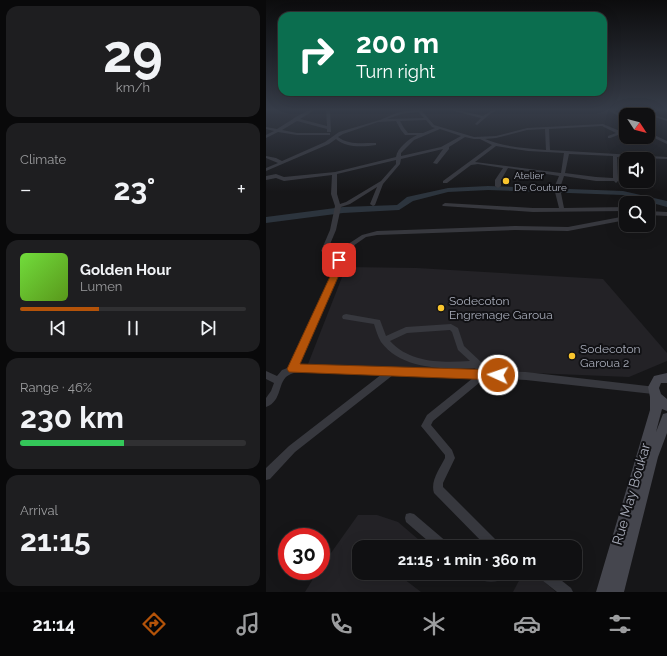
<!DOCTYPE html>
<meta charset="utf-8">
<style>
:root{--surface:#101012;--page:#1e1e20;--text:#f1f3f6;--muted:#9c9d9f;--line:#303032;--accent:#b45309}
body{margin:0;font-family:Raleway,sans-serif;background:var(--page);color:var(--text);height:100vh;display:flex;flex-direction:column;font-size:15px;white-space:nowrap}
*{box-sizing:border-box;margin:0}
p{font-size:13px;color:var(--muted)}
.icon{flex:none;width:22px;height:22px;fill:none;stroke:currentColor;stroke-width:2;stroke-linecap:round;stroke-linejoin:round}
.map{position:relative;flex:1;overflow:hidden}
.side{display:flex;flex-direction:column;gap:6px;padding:6px;background:#09090a;width:266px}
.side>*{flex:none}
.guide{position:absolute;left:12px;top:12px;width:329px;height:84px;border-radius:12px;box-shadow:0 4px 16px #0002,0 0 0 1px var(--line);background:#0b6e4f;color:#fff;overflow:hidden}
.needle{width:26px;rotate:126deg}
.buttons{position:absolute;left:353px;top:108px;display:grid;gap:8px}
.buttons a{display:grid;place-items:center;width:36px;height:36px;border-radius:8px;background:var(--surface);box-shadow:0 4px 16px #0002,0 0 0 1px var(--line);font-size:20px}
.speed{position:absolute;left:12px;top:528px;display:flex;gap:8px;font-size:20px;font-weight:700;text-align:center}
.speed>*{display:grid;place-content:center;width:52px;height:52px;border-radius:50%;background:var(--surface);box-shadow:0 4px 16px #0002,0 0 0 1px var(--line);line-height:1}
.speed .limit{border:6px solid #d22;background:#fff;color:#111}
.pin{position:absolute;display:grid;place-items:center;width:34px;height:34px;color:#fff;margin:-17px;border-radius:8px;box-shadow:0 2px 6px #0006}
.me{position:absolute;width:44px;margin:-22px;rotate:273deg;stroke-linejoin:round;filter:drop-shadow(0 0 3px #0008)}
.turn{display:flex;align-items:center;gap:14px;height:84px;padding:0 12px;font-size:18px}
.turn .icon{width:52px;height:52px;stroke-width:2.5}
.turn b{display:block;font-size:28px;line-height:34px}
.big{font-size:30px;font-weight:700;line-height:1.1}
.side .card{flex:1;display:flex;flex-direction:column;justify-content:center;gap:6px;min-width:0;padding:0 14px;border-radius:12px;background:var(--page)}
.side .dial{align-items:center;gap:0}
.dial b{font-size:52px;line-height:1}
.song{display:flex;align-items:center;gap:12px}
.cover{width:48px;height:48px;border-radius:6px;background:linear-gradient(135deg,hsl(100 70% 55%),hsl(90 70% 35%))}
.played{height:4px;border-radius:2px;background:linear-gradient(90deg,var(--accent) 35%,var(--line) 35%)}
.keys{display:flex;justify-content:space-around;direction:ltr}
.heat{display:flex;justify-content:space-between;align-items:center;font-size:22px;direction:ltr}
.charge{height:6px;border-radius:3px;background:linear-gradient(90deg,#34c759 46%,var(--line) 0)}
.trip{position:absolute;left:86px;top:540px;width:230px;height:40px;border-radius:12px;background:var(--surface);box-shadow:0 4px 16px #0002,0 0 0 1px var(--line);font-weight:700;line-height:40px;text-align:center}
.tabs{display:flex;height:64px;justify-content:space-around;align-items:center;background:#060607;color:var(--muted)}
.tabs .icon{width:28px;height:28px}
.tabs .active{color:var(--accent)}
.tabs b{font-size:18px;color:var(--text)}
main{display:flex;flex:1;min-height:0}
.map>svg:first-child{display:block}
.built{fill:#232226}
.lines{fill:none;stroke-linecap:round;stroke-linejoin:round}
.river{fill:#2c343d;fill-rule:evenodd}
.minor{fill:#37383e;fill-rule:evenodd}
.secondary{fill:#45464e;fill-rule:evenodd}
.route{fill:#b45309;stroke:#753606}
.poi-dot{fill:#f9c52d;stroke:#111114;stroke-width:1.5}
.labels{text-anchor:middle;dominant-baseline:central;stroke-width:4;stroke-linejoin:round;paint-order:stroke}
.far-poi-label{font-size:10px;fill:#a8acb9;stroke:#111114;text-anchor:start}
.poi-label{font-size:12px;fill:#a8acb9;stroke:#111114;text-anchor:start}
.near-street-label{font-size:14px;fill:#a8acb9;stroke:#111114}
</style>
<main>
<section class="side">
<div class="card dial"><b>29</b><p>km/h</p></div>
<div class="card"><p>Climate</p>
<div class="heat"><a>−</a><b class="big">23°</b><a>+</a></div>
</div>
<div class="card">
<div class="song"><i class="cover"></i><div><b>Golden Hour</b><p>Lumen</p></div></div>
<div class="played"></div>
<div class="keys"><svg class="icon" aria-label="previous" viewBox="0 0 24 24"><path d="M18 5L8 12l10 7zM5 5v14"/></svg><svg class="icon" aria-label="pause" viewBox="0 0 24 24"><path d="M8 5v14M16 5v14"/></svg><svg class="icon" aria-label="next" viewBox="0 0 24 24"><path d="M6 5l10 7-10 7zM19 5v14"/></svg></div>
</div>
<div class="card"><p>Range · 46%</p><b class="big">230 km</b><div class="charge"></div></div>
<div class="card"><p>Arrival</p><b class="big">21:15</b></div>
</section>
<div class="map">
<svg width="401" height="592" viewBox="0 0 401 592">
<rect width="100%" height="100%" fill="#161618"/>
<!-- built -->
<g class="built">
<path d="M80,267L151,268L337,279L401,353V361L363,377L42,364Z"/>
<path d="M92,515H111L132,522L160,546L93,547V573H142L138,579L155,592H39L52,571H55V567Z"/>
<path d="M257,573H268L290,592H247Z"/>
</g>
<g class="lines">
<!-- river -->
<path class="river" d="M222,186L357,191L401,201V207L357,195L222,190L182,192L147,201L133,210L77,213L0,223V217L77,207L131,205L141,197L182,188Z"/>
<!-- minor -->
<g class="minor">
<path d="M45,109H50L34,119L61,126L60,109H64L65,132H61V129L31,121L16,130L31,133H64V135H31L12,132L0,138V135L8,131L0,129V127L11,129L27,119L28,118Z"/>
<path d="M147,109H152L156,111L168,125L208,137L230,136L261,128L337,124L354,131L360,129V132L344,138H342V136L350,133L336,126L283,129L284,150L401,157V159L351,157L352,178L360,179V181H382L383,180V182L381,183L352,181L350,183L348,181H330L298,176L294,188L298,208L360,207V211L267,212L177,206L176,205L179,203L267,208H293L288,188L293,176L242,168L235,180V186L232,188L229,186V180L237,168L212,164L205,165L181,183H177V181L226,145L214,139H208L199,137L183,147V149L171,164L167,163L177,149L135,159L134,164L117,184L109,205L107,206L104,204L111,187L84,204L75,207L70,230L62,249L73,250L96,235L111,231L249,226L302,227L360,216V220L302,231L249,230L111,235L100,237L77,253L75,268L33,365L39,364L211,371L209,368C177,369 136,370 115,342C112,337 110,330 108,324L77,319L76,317L77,315L80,314L114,320L120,336L140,327L185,324L192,328L198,346L215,362L221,371L260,372L390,387L391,390L390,393L387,394L260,380L219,378L167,421L165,425L186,450L189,458L177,483V487L233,543L235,547H221L168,493C164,481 174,468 179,458V455L155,426L161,415L207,378L127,375L29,452L4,479L0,480V468L23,446L116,374L39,372C34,372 28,372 23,375C11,381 17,401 0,407V398L5,391L8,383L0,379V371L11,376L16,370L24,367L69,268L71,254L58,253L55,251L64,230L69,206L65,194L66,175L18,181L10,178L0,180V176L10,174L18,177L69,172L130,157C131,148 143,139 151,135H139L135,130L130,121L112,122L77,134L72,137C82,145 96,143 108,143H110V145C97,147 80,148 70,139L63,144L0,171V168L12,163L0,158V156L10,158L16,161L59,142L73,132L114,120L133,112L148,110ZM152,112L158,118L121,119L135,114ZM160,120L166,127L169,128L157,133H142L138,128L134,121ZM174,129L195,136L175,147L135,156V153L148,140ZM279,129L280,150C259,148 238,147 219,139L230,138L261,130ZM230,146L262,151L298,153L295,173L209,162ZM303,154L347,156V178L330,177L299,173ZM130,160V164L115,181L80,202L74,204L71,194V174ZM184,330L186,332L192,350L204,361C176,363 144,363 124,341L141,333Z"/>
<path d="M180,109H187L217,116L228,109H233L224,114L211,125L209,124L215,118Z"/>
<path d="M340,109H345L360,117V120Z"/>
<path d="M391,109H397L385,114L401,119V121L379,114Z"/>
<path d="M382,132L401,141V144L382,135Z"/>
<path d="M382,211L401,212V216L382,215Z"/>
<path d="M144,513L148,514L182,543L184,547H169L140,522L139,518L140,514Z"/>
<path d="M204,573H246L244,577C231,583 219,583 206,577Z"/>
<path d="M270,573H286L305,588L307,592H291L272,577Z"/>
</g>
<!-- secondary -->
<path class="secondary" d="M401,373V383H395L393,388L395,394L401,399V411L396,409L390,432L397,414L401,413V433L392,457L358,592H330L384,410V397L382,387L388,376Z"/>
</g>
<!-- sky -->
<linearGradient id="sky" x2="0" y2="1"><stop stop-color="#0c0c0d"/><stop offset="0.57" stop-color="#363c48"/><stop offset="1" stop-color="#363c48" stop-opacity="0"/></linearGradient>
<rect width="401" height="192" fill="url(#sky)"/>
<!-- route -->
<path class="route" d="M73,257L77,260L76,268L34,364L232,370L236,372L237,375L236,378L232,380L23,372L21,369L68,268L69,260Z"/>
<!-- markers -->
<g class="poi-dot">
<circle cx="240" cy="181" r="4"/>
<circle cx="175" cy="308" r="4"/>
<circle cx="306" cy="356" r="4"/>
</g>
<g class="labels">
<!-- far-poi labels -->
<g class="far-poi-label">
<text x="248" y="175">Atelier<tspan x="248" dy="12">De Couture</tspan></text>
</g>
<!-- poi labels -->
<g class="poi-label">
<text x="183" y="301">Sodecoton<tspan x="183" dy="14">Engrenage Garoua</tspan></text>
<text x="314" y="349">Sodecoton<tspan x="314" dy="14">Garoua 2</tspan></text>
</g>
<!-- near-street labels -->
<g class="near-street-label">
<text transform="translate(365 494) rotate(-74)">Rue May Boukar</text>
</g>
</g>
</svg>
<div class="buttons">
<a><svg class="needle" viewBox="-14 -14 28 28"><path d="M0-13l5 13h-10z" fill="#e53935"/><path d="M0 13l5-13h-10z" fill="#9c9d9f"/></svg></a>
<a><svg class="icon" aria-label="sound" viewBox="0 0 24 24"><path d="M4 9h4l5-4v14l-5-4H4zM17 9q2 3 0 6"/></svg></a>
<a><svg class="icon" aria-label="search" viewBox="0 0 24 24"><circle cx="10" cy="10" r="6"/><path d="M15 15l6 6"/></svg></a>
</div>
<div class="speed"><div class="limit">30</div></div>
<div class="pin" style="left:73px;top:260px;background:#d93025"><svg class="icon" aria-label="arrive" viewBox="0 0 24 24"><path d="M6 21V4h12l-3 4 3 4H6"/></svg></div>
<svg class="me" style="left:232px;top:375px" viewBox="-20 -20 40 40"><circle r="17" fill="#b45309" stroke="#fff" stroke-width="3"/><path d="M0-11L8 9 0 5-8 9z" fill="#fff"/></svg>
<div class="trip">21:15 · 1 min · 360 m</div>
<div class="guide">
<div class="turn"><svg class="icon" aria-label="right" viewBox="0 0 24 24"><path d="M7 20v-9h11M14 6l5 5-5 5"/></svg><div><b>200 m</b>Turn right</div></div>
</div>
</div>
</main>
<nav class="tabs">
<b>21:14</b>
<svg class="icon active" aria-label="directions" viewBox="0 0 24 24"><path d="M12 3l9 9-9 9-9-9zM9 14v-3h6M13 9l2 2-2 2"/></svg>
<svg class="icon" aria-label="music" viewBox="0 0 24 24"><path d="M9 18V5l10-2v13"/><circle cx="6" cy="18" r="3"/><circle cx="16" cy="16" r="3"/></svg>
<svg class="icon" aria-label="phone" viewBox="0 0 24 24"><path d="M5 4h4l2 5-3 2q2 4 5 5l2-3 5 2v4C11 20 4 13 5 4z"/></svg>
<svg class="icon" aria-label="climate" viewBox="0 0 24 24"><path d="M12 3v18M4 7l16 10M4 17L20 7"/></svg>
<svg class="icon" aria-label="car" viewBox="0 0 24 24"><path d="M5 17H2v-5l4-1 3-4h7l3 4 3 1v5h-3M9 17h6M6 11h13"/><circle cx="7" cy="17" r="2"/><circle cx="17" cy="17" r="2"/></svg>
<svg class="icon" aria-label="filters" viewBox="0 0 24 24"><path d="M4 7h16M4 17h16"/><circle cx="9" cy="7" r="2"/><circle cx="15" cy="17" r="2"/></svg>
</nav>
